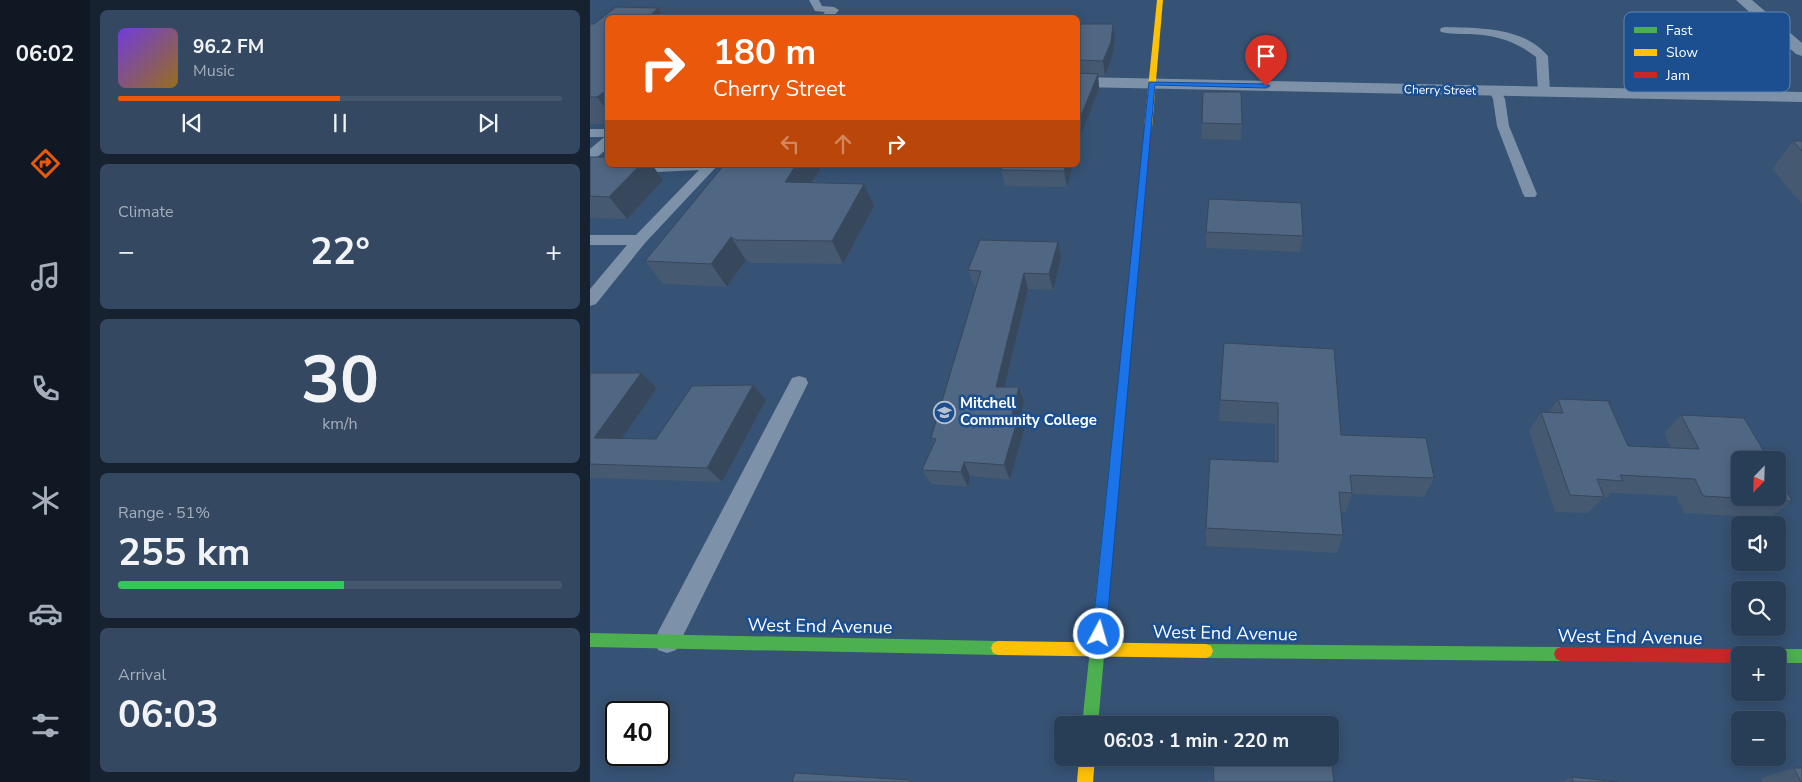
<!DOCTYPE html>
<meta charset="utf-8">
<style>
:root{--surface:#283e57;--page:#344961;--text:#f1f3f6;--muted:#a5aeba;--line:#44576d;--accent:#ea580c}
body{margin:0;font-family:"Nunito Sans",sans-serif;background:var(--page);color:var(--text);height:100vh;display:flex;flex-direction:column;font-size:19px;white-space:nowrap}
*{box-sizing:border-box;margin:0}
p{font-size:16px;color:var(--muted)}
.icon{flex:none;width:28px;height:28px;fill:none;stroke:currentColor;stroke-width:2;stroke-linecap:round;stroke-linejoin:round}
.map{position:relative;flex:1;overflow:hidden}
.drawer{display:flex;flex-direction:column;gap:10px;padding:10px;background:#162230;width:500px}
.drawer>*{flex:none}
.banner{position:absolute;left:15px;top:15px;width:475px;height:152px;border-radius:8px;box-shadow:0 2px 12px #0003,0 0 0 1px var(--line);background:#ea580c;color:#fff;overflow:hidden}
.needle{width:32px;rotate:203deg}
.controls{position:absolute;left:1141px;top:451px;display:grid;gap:10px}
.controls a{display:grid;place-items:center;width:55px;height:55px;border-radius:8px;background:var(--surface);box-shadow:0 2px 12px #0003,0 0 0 1px var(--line);font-size:25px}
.speed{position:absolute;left:15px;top:701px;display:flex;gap:10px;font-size:25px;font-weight:700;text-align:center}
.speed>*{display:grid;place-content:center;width:65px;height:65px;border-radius:50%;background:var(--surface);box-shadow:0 2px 12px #0003,0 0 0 1px var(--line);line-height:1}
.speed .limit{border:2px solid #111;border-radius:8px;background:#fff;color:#111}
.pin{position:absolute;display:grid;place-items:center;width:42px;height:42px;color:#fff;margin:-51px -21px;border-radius:50% 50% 50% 0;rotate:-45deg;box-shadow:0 0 5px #0007}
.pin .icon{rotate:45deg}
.me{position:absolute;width:55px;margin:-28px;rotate:6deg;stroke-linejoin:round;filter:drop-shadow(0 0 4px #0008)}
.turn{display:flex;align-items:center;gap:18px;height:105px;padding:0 25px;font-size:22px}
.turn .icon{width:65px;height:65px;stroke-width:2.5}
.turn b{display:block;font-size:35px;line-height:42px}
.lanes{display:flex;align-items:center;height:48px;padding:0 25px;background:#0003;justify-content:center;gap:25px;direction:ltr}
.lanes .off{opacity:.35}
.big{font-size:38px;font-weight:700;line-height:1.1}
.drawer .widget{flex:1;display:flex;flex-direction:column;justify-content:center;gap:8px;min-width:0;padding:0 18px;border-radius:8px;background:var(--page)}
.drawer .dial{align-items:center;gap:0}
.dial b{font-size:65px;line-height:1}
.song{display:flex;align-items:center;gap:15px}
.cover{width:60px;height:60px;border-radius:8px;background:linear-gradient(135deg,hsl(260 70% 55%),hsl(40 70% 35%))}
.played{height:5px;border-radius:2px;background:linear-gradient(90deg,var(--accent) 50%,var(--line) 50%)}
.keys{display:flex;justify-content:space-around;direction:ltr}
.heat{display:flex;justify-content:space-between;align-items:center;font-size:28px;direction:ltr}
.charge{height:8px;border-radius:4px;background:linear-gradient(90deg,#34c759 51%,var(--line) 0)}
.trip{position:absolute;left:464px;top:716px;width:285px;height:50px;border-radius:8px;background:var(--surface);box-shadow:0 2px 12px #0003,0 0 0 1px var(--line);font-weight:700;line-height:50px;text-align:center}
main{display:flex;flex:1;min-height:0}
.dock{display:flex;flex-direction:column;width:90px;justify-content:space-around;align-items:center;background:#101923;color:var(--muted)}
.dock .icon{width:35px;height:35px}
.dock .selected{color:var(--accent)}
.dock b{font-size:22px;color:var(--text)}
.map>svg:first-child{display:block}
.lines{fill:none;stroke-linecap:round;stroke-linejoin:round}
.lane{fill:#7d92a8;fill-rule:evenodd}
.street{fill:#7d92a8;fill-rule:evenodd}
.fast{fill:#4caf50;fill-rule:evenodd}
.slow{fill:#ffc107;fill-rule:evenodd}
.jam{fill:#c62828;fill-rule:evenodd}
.wall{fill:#455971}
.shaded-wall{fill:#38485c}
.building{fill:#506783;stroke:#38485c}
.route{fill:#1a73e8;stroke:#114b97}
.labels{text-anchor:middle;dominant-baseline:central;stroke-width:5;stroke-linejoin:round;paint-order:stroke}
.far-street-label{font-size:12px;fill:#fff;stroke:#1b4f8f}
.poi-label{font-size:15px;font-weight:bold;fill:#fff;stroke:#1b4f8f;text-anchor:start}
.near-street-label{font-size:18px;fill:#fff;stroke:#1b4f8f}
.key{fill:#1b4f8f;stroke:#5f84b1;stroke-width:1}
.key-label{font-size:14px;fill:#fff}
</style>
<main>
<nav class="dock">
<b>06:02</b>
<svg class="icon selected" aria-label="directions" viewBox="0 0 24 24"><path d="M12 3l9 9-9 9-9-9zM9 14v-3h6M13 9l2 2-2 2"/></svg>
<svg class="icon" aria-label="music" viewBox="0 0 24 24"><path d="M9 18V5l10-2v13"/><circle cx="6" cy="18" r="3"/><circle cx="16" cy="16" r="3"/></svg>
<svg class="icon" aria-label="phone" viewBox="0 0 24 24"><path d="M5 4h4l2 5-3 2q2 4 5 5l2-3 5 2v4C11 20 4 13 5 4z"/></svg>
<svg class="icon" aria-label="climate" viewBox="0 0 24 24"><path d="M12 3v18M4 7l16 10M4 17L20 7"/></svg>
<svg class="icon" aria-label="car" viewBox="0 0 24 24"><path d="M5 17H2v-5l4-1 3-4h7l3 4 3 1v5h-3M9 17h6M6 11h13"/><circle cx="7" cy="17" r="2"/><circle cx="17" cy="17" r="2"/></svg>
<svg class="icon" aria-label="filters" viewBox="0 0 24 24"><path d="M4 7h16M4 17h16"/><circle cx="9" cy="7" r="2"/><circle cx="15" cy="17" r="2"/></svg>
</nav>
<section class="drawer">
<div class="widget">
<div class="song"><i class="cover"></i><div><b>96.2 FM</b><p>Music</p></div></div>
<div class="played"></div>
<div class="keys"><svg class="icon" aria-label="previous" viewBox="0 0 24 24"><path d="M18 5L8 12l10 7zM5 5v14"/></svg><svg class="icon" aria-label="pause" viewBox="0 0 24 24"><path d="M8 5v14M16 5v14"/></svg><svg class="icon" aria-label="next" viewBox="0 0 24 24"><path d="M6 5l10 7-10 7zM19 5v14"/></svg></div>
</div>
<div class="widget"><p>Climate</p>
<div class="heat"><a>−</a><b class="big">22°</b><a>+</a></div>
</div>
<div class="widget dial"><b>30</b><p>km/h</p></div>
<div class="widget"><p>Range · 51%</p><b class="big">255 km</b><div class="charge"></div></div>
<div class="widget"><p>Arrival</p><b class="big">06:03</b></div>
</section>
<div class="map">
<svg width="1212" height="782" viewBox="0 0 1212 782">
<rect width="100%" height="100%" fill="#365274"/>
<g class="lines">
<!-- lane -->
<g class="lane">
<path d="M219,0H229L232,6L244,7L249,10L242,18H230L235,12L225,11Z"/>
<path d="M855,27C889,28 934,27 958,56L960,92L954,96L948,92L946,57C926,41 905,35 879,34C870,34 860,34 851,32L850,30L851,28Z"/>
<path d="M905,87L909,88L915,99L919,126L947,194L945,197H935L933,194L907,126L903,99L899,91Z"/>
<rect x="0" y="129" width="18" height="8"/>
<path d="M18,137V148L5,159L0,160V149L13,138Z"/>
<path d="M0,163L18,165H128L55,243L6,304L0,306V289L37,245H0V235H46L109,170L48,173L0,171Z"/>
<path d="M209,376L216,378L218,383L86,650L77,653L68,650L65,641L68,632L202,378Z"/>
</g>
<!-- street -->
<g class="street">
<path d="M1146,0H1162L1212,43V56L1206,54Z"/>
<path d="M488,77L1212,92V102L488,87Z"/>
</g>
<!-- fast -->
<g class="fast">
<path d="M534,368L539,372L508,725H492L529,372Z"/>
<path d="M0,633L408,641L413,643L415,648L413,653L408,655L0,647Z"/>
<path d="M616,644L971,647L976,649L978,654L976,659L971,661L616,658L611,656L609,651L611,646Z"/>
<path d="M1188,649H1212V663H1188V655H1181L1183,651Z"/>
</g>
<!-- slow -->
<g class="slow">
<path d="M567,0H573L562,127L558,129L554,127Z"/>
<path d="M408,641L616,644L621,646L623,651L621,656L616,658L408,655L403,653L401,648L403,643Z"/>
<path d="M489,758H505L503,782H487Z"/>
</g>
<!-- jam -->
<g class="jam">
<path d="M555,125L562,127L539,372L534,376L529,372Z"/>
<path d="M971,647L1150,649L1155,651L1157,655H1150V663L971,661L966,659L964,654L966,649Z"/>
</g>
</g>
<!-- wall -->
<g class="wall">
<path d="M18,18V124H0V24H4Z"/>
<path d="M523,24L525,38L522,57L515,76H508L509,89L489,140L488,146V35Z"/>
<path d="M612,123L652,124L651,140L612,139Z"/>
<path d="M1203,141H1212V204L1182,169Z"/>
<path d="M0,157L18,165H62L73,180L37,219L0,218Z"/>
<path d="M483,165L477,187L415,186L411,170Z"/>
<path d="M230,170L222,182L274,184L284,206L253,264L161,263L156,260L137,287L73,284L55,261Z"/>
<path d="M616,232L713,236L710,252L616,248Z"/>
<path d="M471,258L463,290L438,289L415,387H429L434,402L430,417L434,430L420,480L380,476L378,487L341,484L332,470L344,443L341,438L386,287L384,286L378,270Z"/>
<path d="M634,343L751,435L844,478L834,497L762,494L756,512H751L753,535L747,553L616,546V528L685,462V424L629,421Z"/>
<path d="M0,373H51L67,388L31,438L66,439L163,385L176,400L132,482L0,478Z"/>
<path d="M968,399L1038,446L1081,448L1074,433L1091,415L1202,501L1179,518L1094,513L1086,496L1021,493L1017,498H1013L998,513L965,512L939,431L951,412L959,413Z"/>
<path d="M622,758H740L744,782H623Z"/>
<path d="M1204,768L1212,782H1172L1171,778Z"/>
<path d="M982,777L1028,782H971Z"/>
</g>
<!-- shaded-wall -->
<g class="shaded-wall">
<path d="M68,8L74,18H57Z"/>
<path d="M523,24L525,38L522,57L515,76L513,61Z"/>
<path d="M508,74L509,89L489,140L488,146V123Z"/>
<path d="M18,89V112L7,97Z"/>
<path d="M50,165H62L73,180L37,219L19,197Z"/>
<path d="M206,165H228L230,170L207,204L195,182Z"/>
<path d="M476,165H483L477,187L474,171Z"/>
<path d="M274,184L284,206L253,264L242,241Z"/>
<path d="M141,237L156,260L137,287L121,264Z"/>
<path d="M468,242L471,258L463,290L459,274Z"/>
<path d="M434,273L438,289L411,402L406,387Z"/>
<path d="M51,373L67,388L22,452L4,438Z"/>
<path d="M163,385L176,400L132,482L117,468Z"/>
<path d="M429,387L434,402L430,417L434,430L420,480L414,465L422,414Z"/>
<path d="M374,462L380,476L378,487L371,472Z"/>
</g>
<!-- building -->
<g class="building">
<path d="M26,7L68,8L57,18H18V89L7,97H0V24H4Z"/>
<path d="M491,24H523L521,42L513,61L488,60V35Z"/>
<path d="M488,73L508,74L488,123Z"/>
<path d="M613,92H651L652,124L612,123Z"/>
<path d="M1203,141H1212V151Z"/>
<path d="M0,157H18V165H50L19,197L0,196Z"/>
<path d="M134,165H206L195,182L274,184L242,241L146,240L141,237L121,264L55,261Z"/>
<path d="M413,165H476L474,171L411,170Z"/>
<path d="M619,199L711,203L713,236L616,232Z"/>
<path d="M390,240L468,242L459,274L434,273L406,387H429L422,414L429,415L414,465L374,462L371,472L332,470L346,439L341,438L391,271L378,270Z"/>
<path d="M634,343L744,349L751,435L836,438L844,478L760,475L762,493L749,492L753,535L616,528L620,459L688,462V403L630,400Z"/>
<path d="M0,373H51L4,438L66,439L102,386L163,385L117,468L0,464Z"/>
<path d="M968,399L1018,401L1038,446L1109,449L1091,415L1154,418L1179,460H1150V498H1188V476L1202,501L1113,496L1105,479L1030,475L1033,481L1007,479L1014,497L980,495L951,412L973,413Z"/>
<path d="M740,749L744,782H624L623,758H740Z"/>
<path d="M1204,768H1212V782H1211Z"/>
<path d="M205,773L320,780V782H202Z"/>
<path d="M982,777L1028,782H983Z"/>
</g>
<!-- route -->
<path class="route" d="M559,82L676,84L680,86L676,88L565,85L516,634L514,639L509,641L504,639L502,634Z"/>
<!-- icons -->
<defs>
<symbol id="university-ring" viewBox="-11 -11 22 22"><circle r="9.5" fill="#1b4f8f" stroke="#b9c2ce" stroke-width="1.5"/><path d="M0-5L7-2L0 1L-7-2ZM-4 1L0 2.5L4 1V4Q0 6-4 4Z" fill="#b9c2ce"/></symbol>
</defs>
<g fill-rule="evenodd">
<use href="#university-ring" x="342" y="400" width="25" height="25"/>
</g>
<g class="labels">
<!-- far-street labels -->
<g class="far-street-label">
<text transform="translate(850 90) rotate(1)">Cherry Street</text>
</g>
<!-- poi labels -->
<g class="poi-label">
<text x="370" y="403">Mitchell<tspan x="370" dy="17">Community College</tspan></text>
</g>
<!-- near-street labels -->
<g class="near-street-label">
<text transform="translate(230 626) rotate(1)">West End Avenue</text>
<text transform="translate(635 633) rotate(1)">West End Avenue</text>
<text transform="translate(1040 637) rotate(1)">West End Avenue</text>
</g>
</g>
<!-- legend -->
<rect x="1034" y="12" width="166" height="80" rx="8" class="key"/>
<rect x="1044" y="27" width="23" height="6" fill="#4caf50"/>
<rect x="1044" y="49" width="23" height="7" fill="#ffc107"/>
<rect x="1044" y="72" width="23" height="6" fill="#c62828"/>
<g class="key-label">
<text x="1076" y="35">Fast</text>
<text x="1076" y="57">Slow</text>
<text x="1076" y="80">Jam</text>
</g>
</svg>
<div class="controls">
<a><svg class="needle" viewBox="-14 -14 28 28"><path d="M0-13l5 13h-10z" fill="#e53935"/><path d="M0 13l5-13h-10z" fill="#a5aeba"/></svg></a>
<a><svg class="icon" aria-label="sound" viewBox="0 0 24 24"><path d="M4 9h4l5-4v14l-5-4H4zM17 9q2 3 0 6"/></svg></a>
<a><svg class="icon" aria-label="search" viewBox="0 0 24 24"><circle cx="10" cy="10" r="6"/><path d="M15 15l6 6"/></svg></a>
<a>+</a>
<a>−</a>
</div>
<div class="speed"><div class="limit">40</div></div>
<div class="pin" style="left:676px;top:86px;background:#d93025"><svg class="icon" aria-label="arrive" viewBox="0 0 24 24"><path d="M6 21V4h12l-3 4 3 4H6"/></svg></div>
<svg class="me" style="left:509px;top:634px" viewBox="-20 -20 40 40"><circle r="17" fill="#1a73e8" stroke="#fff" stroke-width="3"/><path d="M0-11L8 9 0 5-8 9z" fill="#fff"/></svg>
<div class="trip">06:03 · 1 min · 220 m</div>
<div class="banner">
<div class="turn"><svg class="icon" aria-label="right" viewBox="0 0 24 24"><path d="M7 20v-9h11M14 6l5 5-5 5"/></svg><div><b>180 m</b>Cherry Street</div></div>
<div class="lanes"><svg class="icon off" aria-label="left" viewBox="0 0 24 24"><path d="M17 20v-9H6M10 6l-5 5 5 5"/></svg><svg class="icon off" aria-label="ahead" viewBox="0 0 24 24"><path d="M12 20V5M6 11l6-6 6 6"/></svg><svg class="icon" aria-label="right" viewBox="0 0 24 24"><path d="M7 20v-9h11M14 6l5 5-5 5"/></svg></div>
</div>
</div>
</main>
